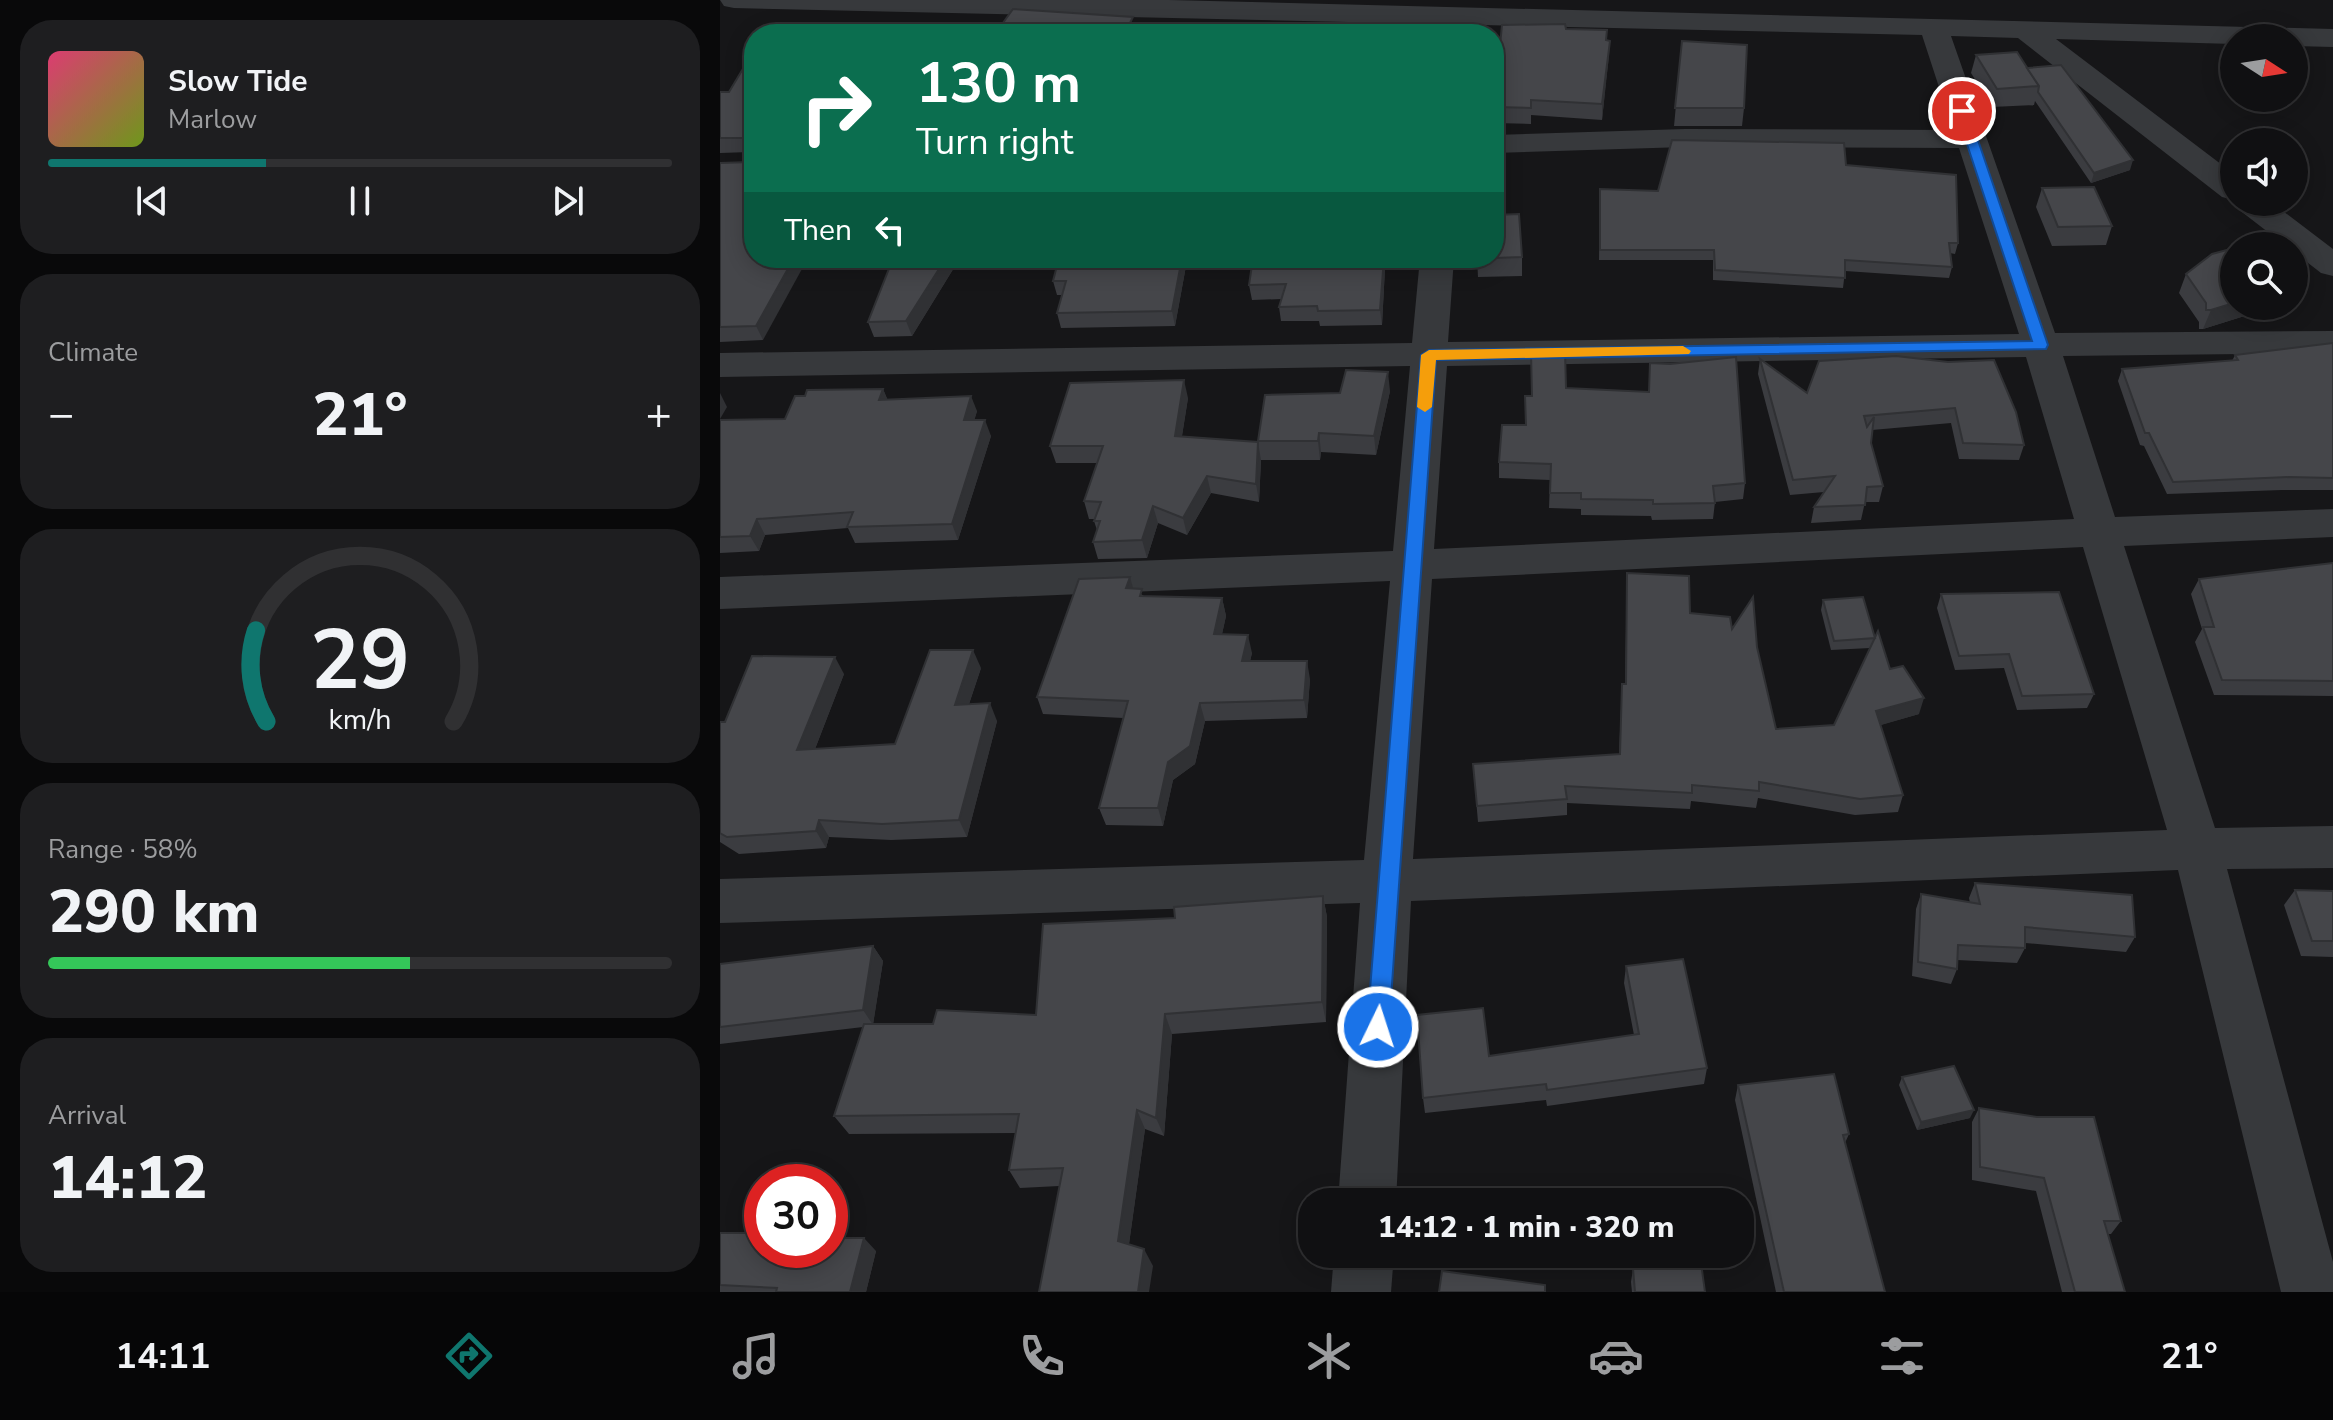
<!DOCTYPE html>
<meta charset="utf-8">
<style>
:root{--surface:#101012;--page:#1e1e20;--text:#f1f3f6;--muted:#9c9d9f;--line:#303032;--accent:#0f766e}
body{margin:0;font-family:"Nunito Sans",sans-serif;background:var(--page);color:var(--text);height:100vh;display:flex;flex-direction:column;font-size:30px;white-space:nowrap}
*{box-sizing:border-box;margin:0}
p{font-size:26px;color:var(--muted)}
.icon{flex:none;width:44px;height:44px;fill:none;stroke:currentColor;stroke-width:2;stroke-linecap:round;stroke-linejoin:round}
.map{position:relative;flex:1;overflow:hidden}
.side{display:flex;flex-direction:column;gap:20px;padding:20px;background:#09090a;width:720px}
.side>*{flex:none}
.banner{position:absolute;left:24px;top:24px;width:760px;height:244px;border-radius:32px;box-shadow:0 4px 20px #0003,0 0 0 2px var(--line);background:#0b6e4f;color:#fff;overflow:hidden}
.needle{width:52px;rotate:102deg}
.tools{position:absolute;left:1500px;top:24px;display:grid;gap:16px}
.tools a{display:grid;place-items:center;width:88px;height:88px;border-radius:50%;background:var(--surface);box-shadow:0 4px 20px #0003,0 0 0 2px var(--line);font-size:40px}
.speed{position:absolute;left:24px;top:1164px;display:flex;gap:16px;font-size:40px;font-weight:700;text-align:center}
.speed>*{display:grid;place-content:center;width:104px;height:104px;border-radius:50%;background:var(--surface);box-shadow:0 4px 20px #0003,0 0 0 2px var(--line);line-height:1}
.speed .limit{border:12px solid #d22;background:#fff;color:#111}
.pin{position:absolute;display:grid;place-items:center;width:68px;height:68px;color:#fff;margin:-34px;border:4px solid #fff;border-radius:50%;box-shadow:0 2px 8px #0007}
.me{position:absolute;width:88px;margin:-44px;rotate:4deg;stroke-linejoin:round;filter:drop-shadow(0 0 6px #0008)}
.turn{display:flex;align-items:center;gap:28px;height:168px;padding:0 40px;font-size:36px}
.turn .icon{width:104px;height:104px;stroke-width:2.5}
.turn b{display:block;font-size:56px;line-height:68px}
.then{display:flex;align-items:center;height:76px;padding:0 40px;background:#0003;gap:16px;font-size:30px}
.big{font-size:60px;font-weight:800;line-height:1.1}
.side .tile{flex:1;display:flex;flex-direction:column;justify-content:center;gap:12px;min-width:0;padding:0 28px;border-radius:32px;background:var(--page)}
.side .dial{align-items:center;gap:0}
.dial svg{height:208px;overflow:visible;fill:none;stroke:var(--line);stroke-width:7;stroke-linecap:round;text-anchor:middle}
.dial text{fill:var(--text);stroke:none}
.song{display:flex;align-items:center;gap:24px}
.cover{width:96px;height:96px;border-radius:12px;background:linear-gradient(135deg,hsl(340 70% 55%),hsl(80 70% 35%))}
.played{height:8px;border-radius:4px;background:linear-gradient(90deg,var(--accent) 35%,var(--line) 35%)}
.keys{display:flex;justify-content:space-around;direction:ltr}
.heat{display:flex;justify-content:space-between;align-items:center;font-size:44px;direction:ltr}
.charge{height:12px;border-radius:6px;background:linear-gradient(90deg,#34c759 58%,var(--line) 0)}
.trip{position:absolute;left:578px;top:1188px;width:456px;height:80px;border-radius:32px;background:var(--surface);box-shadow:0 4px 20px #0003,0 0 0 2px var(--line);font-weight:800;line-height:80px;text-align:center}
.tab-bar{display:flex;height:128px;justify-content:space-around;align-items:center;background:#060607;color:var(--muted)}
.tab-bar .icon{width:56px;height:56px}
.tab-bar .selected{color:var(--accent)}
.tab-bar b{font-size:36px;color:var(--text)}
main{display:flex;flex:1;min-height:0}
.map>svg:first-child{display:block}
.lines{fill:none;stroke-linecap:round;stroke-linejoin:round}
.minor{fill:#37393c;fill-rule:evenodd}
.wall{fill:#3b3c40}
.shaded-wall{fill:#303134}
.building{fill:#45464a;stroke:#303134;stroke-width:2}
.route{fill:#1a73e8;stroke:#114b97;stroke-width:2}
.slow{fill:#f59e0b}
</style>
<main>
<section class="side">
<div class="tile">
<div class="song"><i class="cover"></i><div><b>Slow Tide</b><p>Marlow</p></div></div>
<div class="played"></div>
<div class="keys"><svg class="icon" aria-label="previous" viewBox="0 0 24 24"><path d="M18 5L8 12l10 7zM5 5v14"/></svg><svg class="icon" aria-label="pause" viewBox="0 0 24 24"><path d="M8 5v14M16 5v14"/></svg><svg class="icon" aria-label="next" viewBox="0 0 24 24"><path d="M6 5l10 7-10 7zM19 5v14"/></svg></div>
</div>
<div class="tile"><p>Climate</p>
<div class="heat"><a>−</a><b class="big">21°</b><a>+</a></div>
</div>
<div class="tile dial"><svg viewBox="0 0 100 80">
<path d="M14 69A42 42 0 1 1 86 69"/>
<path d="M14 69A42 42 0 0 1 10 34" stroke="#0f766e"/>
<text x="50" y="56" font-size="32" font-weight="700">29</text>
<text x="50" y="72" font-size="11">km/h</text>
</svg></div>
<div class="tile"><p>Range · 58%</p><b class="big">290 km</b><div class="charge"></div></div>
<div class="tile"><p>Arrival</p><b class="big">14:12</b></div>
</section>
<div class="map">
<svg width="1613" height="1292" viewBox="0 0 1613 1292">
<rect width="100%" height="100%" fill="#161618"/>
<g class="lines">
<!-- minor -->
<g class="minor">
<path d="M0,0H449L1613,29V47L1574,46V38H1514V44L1336,39L1514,174V200L1502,197L1298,38L1231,36L1335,333L1613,331V353L1343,356L1395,517L1613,509V537L1404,546L1495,828L1613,826V868L1507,869L1613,1262V1292H1561L1458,870L691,901L676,1202H618L640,903L0,923V879L644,860L670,581L0,609V577L673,551L690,366L0,377V353L692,343L700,258H734L728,342L1299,334L1239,148L965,147L774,153V135L965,129L1233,130L1202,35L14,8L4,6ZM1306,357L1354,519L714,549L727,366ZM1363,547L1447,830L693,859L712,579Z"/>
<path d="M1514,202H1551L1613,249V276L1601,273L1574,252V246H1566L1518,209Z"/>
<path d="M614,1254H674L671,1292H611Z"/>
</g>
</g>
<!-- wall -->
<g class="wall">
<path d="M846,29L890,41L882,120L811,115V124L774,123V107Z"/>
<path d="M962,41L1024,108L1022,126H954Z"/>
<path d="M1256,55L1307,68L1410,170L1371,183L1315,101L1314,105L1272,107L1251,73Z"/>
<path d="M30,57L43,340L0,342V163L30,162V152L0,153V92H9Z"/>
<path d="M1126,165L1238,243L1235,254L1230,253L1232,267L1229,278L1125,271L1123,288L993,280V260H879L880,189L938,191Z"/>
<path d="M1322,188L1392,226L1386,245L1332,246L1316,207Z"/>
<path d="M802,257V276L758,277L757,258Z"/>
<path d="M169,258H240L192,336L154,337L148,322L170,267L168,261Z"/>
<path d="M339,258H673V268H665L662,325L600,326L599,321H561L559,307L561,299L532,300L529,285L532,264L466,266L455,326L341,328L337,313L342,295H337L333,281Z"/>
<path d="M1466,274L1550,308L1483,329H1479V322L1459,293Z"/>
<path d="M1613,343V490H1562L1447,494L1424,446L1420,445L1398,381L1402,369L1512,361L1515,355Z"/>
<path d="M1176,356L1304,445L1299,460L1239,459L1231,423L1152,430L1151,443L1163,486L1159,502H1145L1141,520L1091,523L1094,507L1104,492L1070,495L1038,374L1040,359L1087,393Z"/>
<path d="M846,388L1025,483L1023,499L995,502L993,519L932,520L931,516L861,515V509L829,508L830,480L779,478V462L805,425Z"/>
<path d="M163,389L167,399L257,411L254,420L271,436L238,540L135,543L128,528L45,535L39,551L0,553V420L65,419L85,396Z"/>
<path d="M670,391L656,455L601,452L600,460H541L539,502L491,493L467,535L438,523L427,558L378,559L373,542L377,530L374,521L375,519H369L364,501L377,463H336L330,446L468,398L462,436L538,442V441Z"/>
<path d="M1613,563V696L1494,695L1475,642L1482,629L1471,594L1479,579Z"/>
<path d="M907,573L970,613L1012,629L1037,647L1056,729L1114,725L1150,648L1111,650L1101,610L1103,600L1155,637L1170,669L1199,714L1160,725L1183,795L1178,812L1135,815L1038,798L1036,808L971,801L970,809L847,803V815L758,822L753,764L899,754L902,684H905Z"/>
<path d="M410,577L413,589L424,596L502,598L506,616L502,634L532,653L530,661L590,679L587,718L485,721L475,764L453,780L443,826L386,825L379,808L403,718L323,714L317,697Z"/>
<path d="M1221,594L1374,694L1367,708L1297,710L1284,668L1235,670L1217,608Z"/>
<path d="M261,668L249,704L277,721L247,837L171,840L109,837L106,848L19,854L0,842V722H5L124,674L95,749L175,744Z"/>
<path d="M1255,883L1415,937L1406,952L1305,943V948L1297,963L1237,960V969L1231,984L1192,976L1196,909L1201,894L1250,903L1249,898Z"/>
<path d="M1575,890L1613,891V957L1581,956L1564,905Z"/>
<path d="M603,896L607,917L606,1022L452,1034L444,1136L425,1129L409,1244L433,1266L339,1186L300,1188L289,1170L296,1133L129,1134L114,1116L143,1027L0,1044V964L153,946L163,961L153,1024H213L316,1015L455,918Z"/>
<path d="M906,966L987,1068L984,1084L827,1106L826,1100L705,1113L703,1098L769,1056L914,1035L904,983Z"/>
<path d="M1182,1077L1250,1118L1197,1130L1179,1085Z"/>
<path d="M1018,1085L1129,1134L1125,1143L1165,1292H1056L1015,1100Z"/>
<path d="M1259,1108L1401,1221L1391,1234H1388L1405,1292H1342L1316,1191L1252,1180V1122Z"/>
<path d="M0,1233L42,1250L156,1251L146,1292H0Z"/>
<path d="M913,1269L985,1292H912L911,1282Z"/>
</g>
<!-- shaded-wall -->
<g class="shaded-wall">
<path d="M890,41L889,56L882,120V104Z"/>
<path d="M1413,160L1410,170L1371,183L1374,173Z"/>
<path d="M74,258H88L43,340L36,326Z"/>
<path d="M226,258H240L192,336L186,321Z"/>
<path d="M462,258H465L466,266L455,326L452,311Z"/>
<path d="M664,258L665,268L662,325L660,310Z"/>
<path d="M1514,303V306H1551L1550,308L1483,329L1491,310Z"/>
<path d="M668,372L670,391L656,455L654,436Z"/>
<path d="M464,380L468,398L459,454L455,436Z"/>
<path d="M163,389L170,405L159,400Z"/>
<path d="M0,393L7,407L0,419Z"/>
<path d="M251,396L257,411L250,436L244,420Z"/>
<path d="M265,420L271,436L238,540L232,524Z"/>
<path d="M599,433L601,452L600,460L598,441Z"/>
<path d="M538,442L541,460L539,502L536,484Z"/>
<path d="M487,476L491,493L467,535L463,518Z"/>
<path d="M433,506L438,523L427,558L422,540Z"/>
<path d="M37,519L45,535L39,551L30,536Z"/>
<path d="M410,577L415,595L406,588Z"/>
<path d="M502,598L506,616L498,652L494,634Z"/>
<path d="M528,635L532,653L526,678L522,661Z"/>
<path d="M253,650L261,668L243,722L235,705Z"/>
<path d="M115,657L124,674L88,767L77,750Z"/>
<path d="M587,661L590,679L587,718L584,700Z"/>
<path d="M1204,698L1199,714L1151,728L1156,711Z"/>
<path d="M270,703L277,721L247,837L239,820Z"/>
<path d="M480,703L485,721L475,764L453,780L443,826L438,808L448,762Z"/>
<path d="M99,820L109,837L106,848L96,831Z"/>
<path d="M603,896L607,917L606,1022L602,1002Z"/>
<path d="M153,946L163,961L153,1025L143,1010Z"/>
<path d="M445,1014L452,1034L444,1136L436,1118Z"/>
<path d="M417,1110L425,1129L407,1258L398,1241Z"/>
<path d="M1254,1110L1250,1118L1197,1130L1201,1122Z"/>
<path d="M144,1238L156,1251L146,1292H130Z"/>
<path d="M424,1249L433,1266L429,1292H418Z"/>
</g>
<!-- building -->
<g class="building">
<path d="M293,9L413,17L409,25L699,32V34H275Z"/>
<path d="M845,24L846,29L887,30L886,40L890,41L882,104L811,100V108L774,107L782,25Z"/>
<path d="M962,41L1027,45L1024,108H955Z"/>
<path d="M1297,52L1319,86L1277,89L1256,55Z"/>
<path d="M30,57H34V258H74L36,326L0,327V163L30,162V138H0V92H9Z"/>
<path d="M1341,65L1413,160L1374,173L1318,92L1319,86L1307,68Z"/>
<path d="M952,140L1124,143L1126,165L1236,175L1238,243H1229L1232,267L1125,260V278L995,270L994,250H880V189L938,191Z"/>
<path d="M1374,187L1392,226L1338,227L1322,188Z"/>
<path d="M799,214L802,257L774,258V215Z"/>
<path d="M1514,248V303L1491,310H1486V303L1466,274L1492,254Z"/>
<path d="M169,258H226L186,321L148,322L172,261H168Z"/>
<path d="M339,258H462L452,311L337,313L346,281H333Z"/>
<path d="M533,258H664L660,310L598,311L597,306L559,307L566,284L529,285Z"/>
<path d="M1613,343V478L1569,477L1453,482L1429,433H1425L1402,369L1518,360L1515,355Z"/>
<path d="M845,351L846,388L929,392L930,363L950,364L1016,357L1025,483L993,486L995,503L933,504V500L861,499V493H830L831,464L779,462L782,425H806L805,396H812L811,352Z"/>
<path d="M1176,356L1228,362L1274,360L1296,412L1304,445L1243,443L1235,408L1144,416L1147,427L1154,417L1151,443L1163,486L1147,487L1145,505L1094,507L1115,476L1073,480L1040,359L1087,393L1099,361Z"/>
<path d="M626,370L668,372L654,436L599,433L598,441H538L545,395L620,393Z"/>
<path d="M464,380L455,436L538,442L536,484L487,476L463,518L433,506L422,540L373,542L380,521H374L381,502L364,501L383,446H330L350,383Z"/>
<path d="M163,389L159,400L251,396L244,420H265L232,524L127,527L133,512L37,519L30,536L0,537V420L65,419L75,396H85L87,390Z"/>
<path d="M1613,563V681L1502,680L1483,627H1494L1479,579Z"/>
<path d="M907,573L969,576L970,613L1010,617L1012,629L1033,597L1037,647L1056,729L1114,725L1158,631L1170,669L1183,666L1204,698L1156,711L1183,795L1140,799L1039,782V791L972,785V793L845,786L847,799L757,806L753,764L900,754L902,684H906Z"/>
<path d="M410,577L406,588L422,589L420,596L502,598L494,634L528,635L522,661H587L584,700L480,703L470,746L448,762L438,808H379L408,701L317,697L359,579Z"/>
<path d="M1339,592L1374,694L1302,696L1289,654L1239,656L1221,594Z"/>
<path d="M1143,597L1155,638L1114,641L1103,600Z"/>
<path d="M210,650H253L235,705L270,703L239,820L162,824L99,820L96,831L7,837L0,833V722H5L32,656L115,657L77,750L175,744Z"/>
<path d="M1255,883L1412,895L1415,937L1305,927V948L1238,945L1237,969L1198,962L1201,894L1260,904Z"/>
<path d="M1575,890L1613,891V941H1592Z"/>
<path d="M603,896L602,1002L445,1014L436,1118L417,1110L398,1241L424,1249L418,1292H319L343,1168L289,1170L299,1114L114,1116L144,1024H213L217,1010L316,1015L323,924L455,918L454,907Z"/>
<path d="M153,946L143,1010L0,1027V964Z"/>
<path d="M963,959L987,1068L827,1090L826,1084L703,1098L697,1015L763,1008L769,1056L919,1034L906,966Z"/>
<path d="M1234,1066L1254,1110L1201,1122L1182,1077Z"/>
<path d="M1114,1074L1129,1134L1123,1135L1165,1292H1064L1018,1085Z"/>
<path d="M1259,1108L1317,1117H1374L1401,1221H1384L1405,1292H1355L1324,1178L1260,1167Z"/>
<path d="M0,1233H42V1250H110V1238H144L130,1292H56L57,1288L0,1285Z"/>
<path d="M981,1263L985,1292H915L913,1269Z"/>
<path d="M722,1271L825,1285V1292H719Z"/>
</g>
<!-- route -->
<path class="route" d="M1238,108L1248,111L1328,345L1326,349L716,360L669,1027L666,1034L658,1037L650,1034L647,1027L701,355L709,350L1312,341L1236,111Z"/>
<!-- slow -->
<path class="slow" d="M963,346L971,351L969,354L716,360L712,407L705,412L697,407L701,355L709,350Z"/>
</svg>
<div class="tools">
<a><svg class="needle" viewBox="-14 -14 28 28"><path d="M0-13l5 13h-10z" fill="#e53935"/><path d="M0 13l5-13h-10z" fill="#9c9d9f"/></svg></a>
<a><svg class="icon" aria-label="sound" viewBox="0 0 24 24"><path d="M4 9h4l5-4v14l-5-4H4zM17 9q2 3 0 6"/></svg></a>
<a><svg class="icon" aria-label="search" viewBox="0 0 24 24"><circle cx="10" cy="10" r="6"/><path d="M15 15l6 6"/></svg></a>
</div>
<div class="speed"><div class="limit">30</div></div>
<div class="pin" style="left:1242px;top:111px;background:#d93025"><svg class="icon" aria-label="arrive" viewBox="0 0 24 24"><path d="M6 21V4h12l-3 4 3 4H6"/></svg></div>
<svg class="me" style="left:658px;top:1027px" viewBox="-20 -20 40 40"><circle r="17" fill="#1a73e8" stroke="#fff" stroke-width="3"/><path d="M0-11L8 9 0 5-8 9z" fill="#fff"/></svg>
<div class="trip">14:12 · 1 min · 320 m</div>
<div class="banner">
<div class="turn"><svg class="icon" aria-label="right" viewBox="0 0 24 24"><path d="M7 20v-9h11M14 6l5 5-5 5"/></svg><div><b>130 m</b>Turn right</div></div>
<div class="then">Then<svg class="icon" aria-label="left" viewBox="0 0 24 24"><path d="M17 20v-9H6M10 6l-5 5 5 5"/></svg></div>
</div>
</div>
</main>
<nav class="tab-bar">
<b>14:11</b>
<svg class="icon selected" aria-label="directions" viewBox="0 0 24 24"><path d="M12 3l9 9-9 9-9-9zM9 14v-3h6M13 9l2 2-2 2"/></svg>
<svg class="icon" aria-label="music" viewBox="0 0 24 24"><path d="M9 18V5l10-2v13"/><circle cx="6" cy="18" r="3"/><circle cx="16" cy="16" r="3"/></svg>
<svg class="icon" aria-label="phone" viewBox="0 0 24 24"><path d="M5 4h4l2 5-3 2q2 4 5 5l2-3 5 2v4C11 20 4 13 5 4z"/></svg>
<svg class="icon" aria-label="climate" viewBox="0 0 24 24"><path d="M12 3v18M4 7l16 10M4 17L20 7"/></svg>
<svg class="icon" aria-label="car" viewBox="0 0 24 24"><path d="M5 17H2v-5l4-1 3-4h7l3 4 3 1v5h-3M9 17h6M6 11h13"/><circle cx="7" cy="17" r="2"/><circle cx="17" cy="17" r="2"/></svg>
<svg class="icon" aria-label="filters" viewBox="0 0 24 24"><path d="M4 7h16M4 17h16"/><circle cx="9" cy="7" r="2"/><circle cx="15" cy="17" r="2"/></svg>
<b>21°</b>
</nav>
